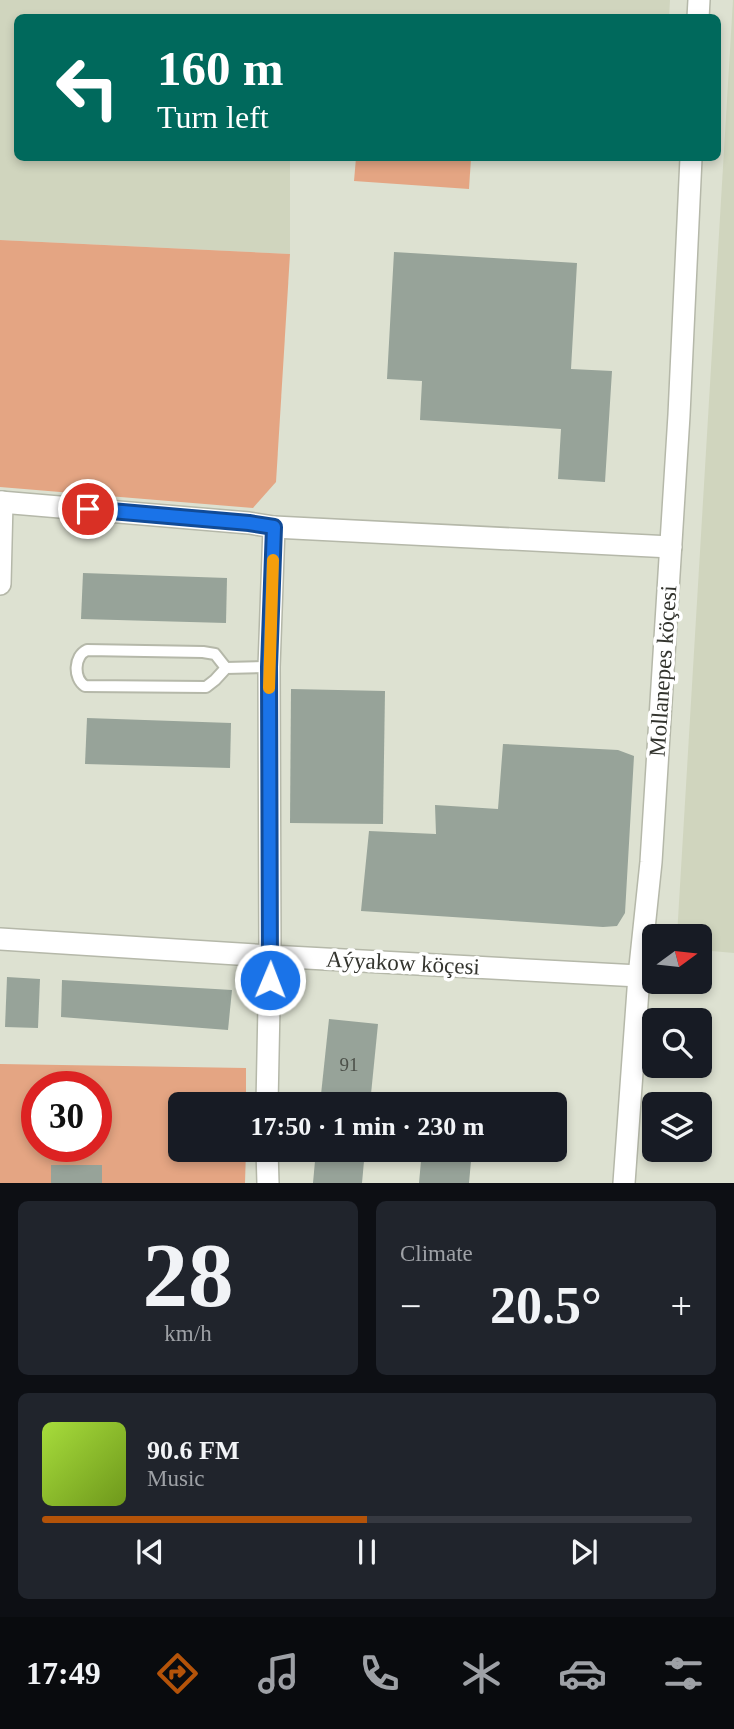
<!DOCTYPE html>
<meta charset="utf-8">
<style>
:root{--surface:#171b24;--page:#20242c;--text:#f1f3f6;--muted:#9ea1a6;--line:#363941;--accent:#b45309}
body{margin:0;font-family:"Times New Roman",serif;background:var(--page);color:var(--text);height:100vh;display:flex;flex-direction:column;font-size:26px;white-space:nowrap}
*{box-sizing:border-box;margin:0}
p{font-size:23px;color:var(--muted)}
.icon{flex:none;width:38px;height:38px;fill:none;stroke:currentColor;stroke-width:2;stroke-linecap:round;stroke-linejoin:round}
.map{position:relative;height:1183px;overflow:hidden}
.panel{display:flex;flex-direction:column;gap:18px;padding:18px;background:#0d0f14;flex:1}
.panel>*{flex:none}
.hud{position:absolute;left:14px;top:14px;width:707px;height:147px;border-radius:10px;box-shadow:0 4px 10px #0003;background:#00695c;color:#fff;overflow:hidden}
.needle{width:46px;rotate:75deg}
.buttons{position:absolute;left:642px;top:924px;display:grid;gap:14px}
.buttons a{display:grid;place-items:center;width:70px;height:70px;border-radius:10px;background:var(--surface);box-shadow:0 4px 10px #0003;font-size:35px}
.speed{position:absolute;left:21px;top:1071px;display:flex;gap:14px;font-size:35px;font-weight:700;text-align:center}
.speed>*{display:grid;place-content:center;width:91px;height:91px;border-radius:50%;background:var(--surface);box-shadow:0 4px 10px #0003;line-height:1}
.speed .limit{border:10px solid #d22;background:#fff;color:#111}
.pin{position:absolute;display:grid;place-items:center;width:60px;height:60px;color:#fff;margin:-30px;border:4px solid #fff;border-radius:50%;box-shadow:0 2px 7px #0007}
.me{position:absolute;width:77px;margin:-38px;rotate:1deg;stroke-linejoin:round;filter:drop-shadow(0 0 5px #0008)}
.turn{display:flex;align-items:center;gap:24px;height:147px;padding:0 28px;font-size:32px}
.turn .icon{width:91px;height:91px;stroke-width:2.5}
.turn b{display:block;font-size:49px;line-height:60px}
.big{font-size:52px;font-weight:800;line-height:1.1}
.panel .tile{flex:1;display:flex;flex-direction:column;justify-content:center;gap:10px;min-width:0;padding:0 24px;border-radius:10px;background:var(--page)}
.panel .dial{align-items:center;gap:0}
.dial b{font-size:91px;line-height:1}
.song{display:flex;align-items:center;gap:21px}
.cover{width:84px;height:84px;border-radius:10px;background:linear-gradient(135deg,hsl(80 70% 55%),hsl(80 70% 35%))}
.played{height:7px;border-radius:4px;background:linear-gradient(90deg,var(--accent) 50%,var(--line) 50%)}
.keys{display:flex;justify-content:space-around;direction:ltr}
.heat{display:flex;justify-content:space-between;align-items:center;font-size:38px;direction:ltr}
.panel .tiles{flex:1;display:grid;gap:18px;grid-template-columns:1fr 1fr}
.tile:last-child{grid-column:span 2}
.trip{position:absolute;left:168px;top:1092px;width:399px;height:70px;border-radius:10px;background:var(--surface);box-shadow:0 4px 10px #0003;font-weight:800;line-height:70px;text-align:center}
.tab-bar{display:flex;height:112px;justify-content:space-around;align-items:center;background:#090b0e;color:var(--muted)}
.tab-bar .icon{width:49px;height:49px}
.tab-bar .selected{color:var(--accent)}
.tab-bar b{font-size:32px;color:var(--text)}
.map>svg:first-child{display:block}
.built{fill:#d0d5be}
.green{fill:#e4a583;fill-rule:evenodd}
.building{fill:#97a399}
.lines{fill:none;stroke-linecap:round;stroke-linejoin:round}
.lane-casing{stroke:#b5b8a9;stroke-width:14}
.street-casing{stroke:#b5b8a9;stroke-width:24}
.lane{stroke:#fff;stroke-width:10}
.street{stroke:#fff;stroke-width:21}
.route-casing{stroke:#114b97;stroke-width:18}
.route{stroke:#1a73e8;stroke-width:12}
.slow{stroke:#f59e0b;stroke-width:12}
.labels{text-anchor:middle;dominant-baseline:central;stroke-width:7;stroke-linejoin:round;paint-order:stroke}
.number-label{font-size:19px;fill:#4c5049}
.street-label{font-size:23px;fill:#33342e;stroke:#fff}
</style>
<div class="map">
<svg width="734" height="1183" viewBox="0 0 734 1183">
<rect width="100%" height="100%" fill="#dde1d1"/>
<!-- built -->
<g class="built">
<path d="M0,0H670L669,18H18V158H290V254L0,240Z"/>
<path d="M733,0H734V953L700,950V936H677Z"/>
</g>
<!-- green -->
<g class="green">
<path d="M356,158H471L469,189L354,181Z"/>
<path d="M0,240L290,254L276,482L253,508L0,487Z"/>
<path d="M0,1064L246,1068V1104H180V1150H246L245,1183H0ZM37,1087H96V1146H37Z"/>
</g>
<!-- building -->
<g class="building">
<path d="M394,252L577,263L571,369L612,371L605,482L558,479L561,429L420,420L422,381L387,379Z"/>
<path d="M83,573L227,578L226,623L81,619Z"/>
<path d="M291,689L385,691L383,824L290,823Z"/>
<path d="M87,718L231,723L230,768L85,764Z"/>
<path d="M503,744L618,750L634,756L625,913L617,926L603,927L361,911L369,831L436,834L435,805L498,809Z"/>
<path d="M7,977L40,979L38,1028L5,1027Z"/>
<path d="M62,980L232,990L228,1030L61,1017Z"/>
<path d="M329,1019L378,1024L370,1104H320Z"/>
<path d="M427,1097L476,1102V1104H427Z"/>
<path d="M316,1150H365L362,1183H313Z"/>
<path d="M422,1150H472L469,1183H419Z"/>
<rect x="51" y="1165" width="51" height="18"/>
</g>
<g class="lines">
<defs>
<path id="lane" d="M226,668L215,654L203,652L87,650C74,656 73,678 85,686L206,687L215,680L226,668L269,667"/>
<g id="street">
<path d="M698,18L699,0"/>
<path d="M0,502L249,523L274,527L269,667L270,956L267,1104"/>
<path d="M274,527L671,547"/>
<path d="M0,584L2,502"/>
<path d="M0,939L270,956L639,976"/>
<path d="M267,1150L268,1183"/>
<path d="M624,1183L639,976L651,862L679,415L691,158"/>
</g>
</defs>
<!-- lane casing -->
<use href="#lane" class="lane-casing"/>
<!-- street casing -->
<use href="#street" class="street-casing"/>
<!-- lane -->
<use href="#lane" class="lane"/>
<!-- street -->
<use href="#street" class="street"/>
</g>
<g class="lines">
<defs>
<path id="route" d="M88,509L249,523L274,527L269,667L270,980"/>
</defs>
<!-- route casing -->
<use href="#route" class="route-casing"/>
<!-- route -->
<use href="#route" class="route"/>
<!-- slow -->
<path class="slow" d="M269,688L273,560"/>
</g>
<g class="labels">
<!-- number labels -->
<g class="number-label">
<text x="349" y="1064">91</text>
</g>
<!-- street labels -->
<g class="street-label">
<text transform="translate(663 671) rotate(-86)">Mollanepes köçesi</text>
<text transform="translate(403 963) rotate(3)">Aýyakow köçesi</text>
</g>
</g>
</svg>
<div class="buttons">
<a><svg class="needle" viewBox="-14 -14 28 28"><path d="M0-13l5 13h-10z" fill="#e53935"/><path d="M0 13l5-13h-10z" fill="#9ea1a6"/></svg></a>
<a><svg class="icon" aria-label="search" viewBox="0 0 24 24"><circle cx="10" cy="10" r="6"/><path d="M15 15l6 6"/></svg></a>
<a><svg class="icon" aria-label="layers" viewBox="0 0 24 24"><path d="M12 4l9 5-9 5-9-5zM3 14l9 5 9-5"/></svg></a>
</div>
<div class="speed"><div class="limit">30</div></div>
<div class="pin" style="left:88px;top:509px;background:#d93025"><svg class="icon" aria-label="arrive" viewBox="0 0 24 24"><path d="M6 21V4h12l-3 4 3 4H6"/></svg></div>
<svg class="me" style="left:270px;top:980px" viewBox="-20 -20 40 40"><circle r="17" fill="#1a73e8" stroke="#fff" stroke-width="3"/><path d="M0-11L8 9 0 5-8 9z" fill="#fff"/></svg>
<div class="trip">17:50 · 1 min · 230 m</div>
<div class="hud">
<div class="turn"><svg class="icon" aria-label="left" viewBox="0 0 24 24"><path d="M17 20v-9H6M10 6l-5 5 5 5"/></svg><div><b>160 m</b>Turn left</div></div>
</div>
</div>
<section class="panel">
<div class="tiles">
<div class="tile dial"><b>28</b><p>km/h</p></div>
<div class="tile"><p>Climate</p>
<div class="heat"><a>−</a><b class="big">20.5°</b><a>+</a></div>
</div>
<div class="tile">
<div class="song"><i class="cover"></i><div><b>90.6 FM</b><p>Music</p></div></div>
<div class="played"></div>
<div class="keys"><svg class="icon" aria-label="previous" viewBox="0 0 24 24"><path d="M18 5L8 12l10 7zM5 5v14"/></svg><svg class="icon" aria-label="pause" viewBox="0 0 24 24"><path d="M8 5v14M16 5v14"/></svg><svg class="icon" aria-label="next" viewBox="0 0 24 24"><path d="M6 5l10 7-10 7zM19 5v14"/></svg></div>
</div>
</div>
</section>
<nav class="tab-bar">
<b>17:49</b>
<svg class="icon selected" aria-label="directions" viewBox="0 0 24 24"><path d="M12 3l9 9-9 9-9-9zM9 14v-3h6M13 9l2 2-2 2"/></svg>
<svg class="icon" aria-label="music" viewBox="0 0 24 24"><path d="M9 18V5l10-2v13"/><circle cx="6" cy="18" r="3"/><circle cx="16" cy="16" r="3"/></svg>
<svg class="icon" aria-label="phone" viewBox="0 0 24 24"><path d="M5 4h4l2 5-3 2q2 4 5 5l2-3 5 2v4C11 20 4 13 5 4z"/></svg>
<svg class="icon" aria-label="climate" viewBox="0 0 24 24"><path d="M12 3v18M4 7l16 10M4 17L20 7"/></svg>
<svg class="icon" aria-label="car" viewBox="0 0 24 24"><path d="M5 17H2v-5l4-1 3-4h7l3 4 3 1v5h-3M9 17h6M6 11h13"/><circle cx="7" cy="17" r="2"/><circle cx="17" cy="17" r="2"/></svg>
<svg class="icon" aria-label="filters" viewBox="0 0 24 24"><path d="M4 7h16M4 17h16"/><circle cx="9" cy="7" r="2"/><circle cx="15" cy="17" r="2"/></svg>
</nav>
